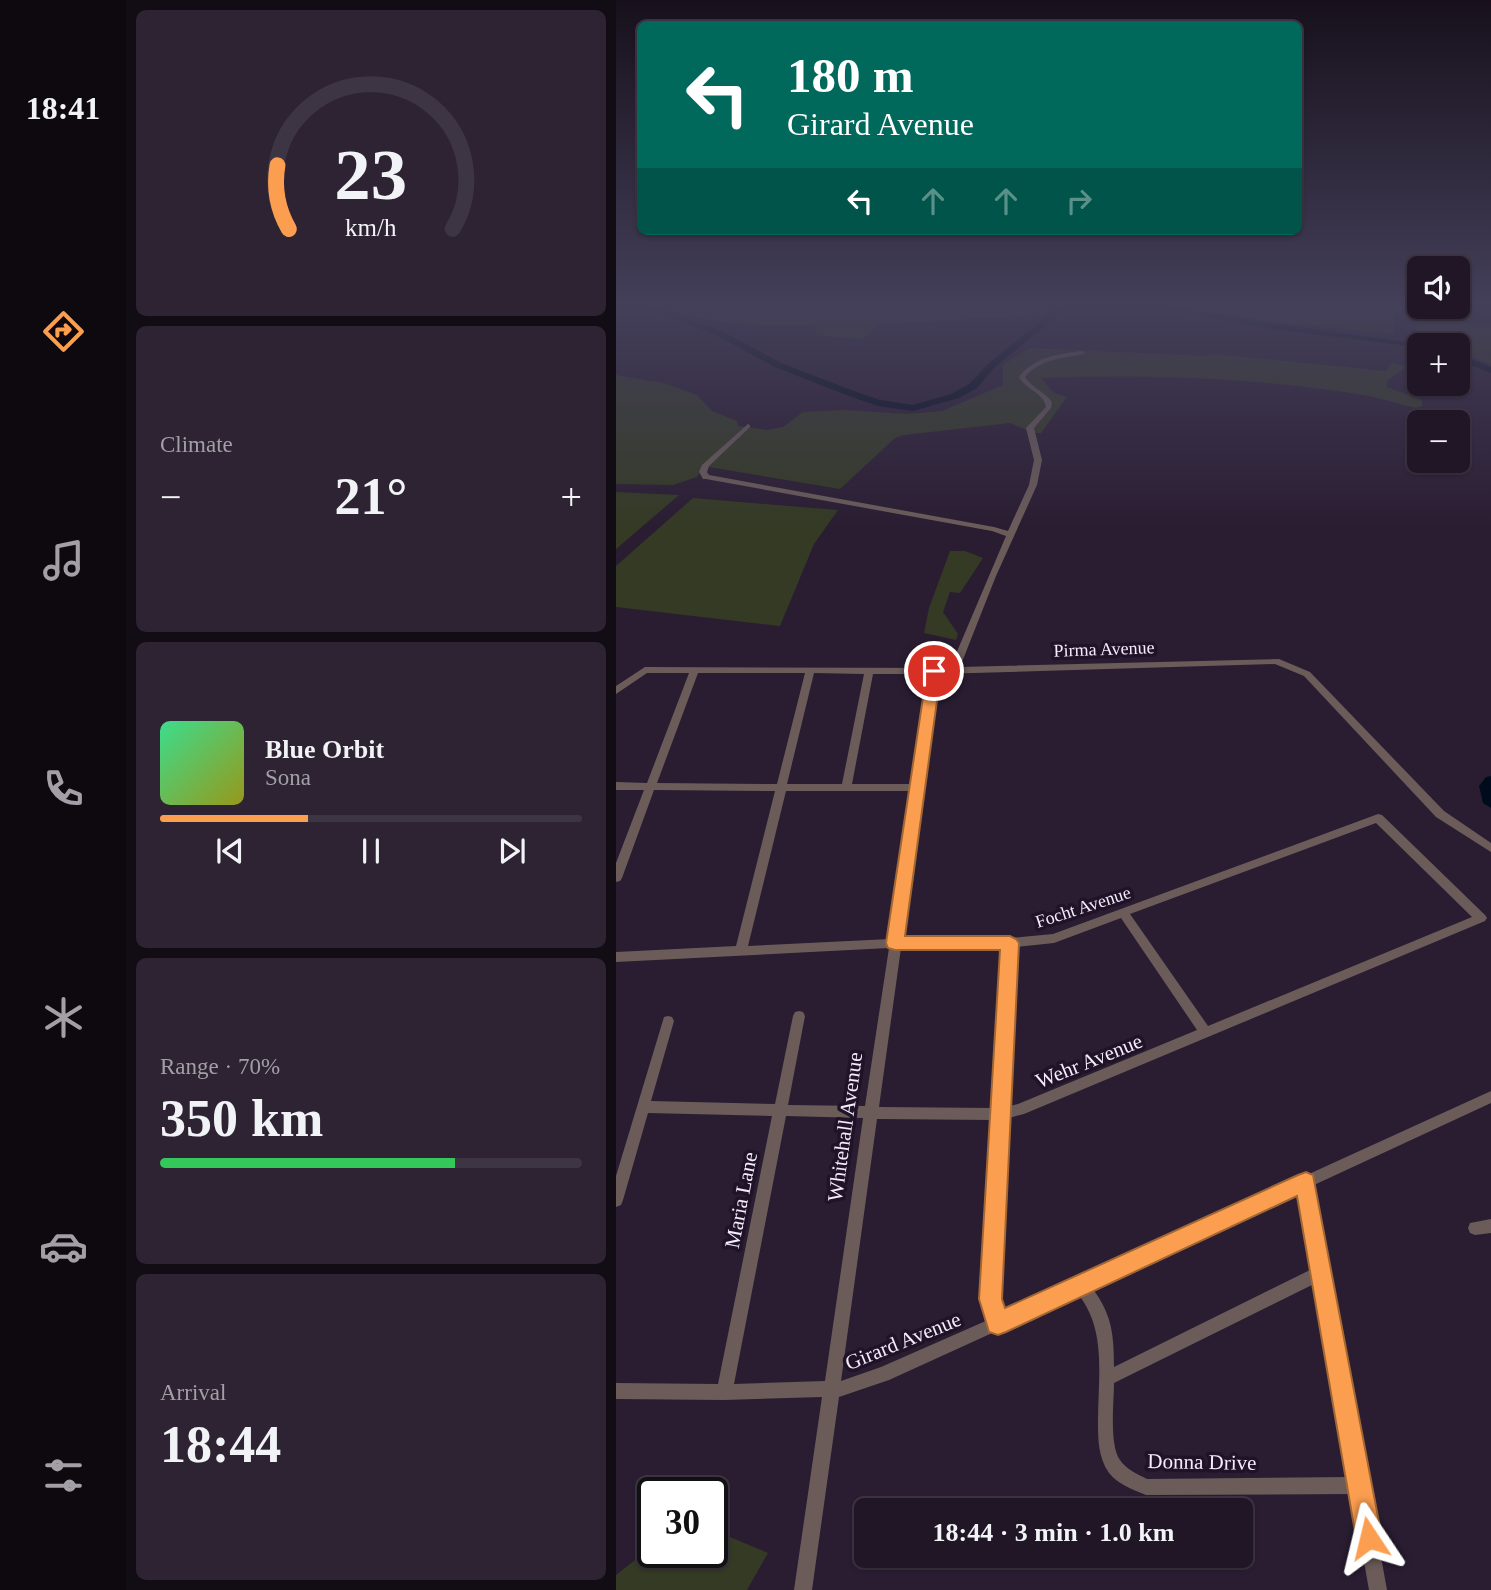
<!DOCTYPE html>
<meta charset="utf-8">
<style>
:root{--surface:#201626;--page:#2d2332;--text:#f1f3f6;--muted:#a29fa7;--line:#3d3543;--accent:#fb9e50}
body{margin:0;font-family:Georgia,serif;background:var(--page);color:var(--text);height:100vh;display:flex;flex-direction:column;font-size:26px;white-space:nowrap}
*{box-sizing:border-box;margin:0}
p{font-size:23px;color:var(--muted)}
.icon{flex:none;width:38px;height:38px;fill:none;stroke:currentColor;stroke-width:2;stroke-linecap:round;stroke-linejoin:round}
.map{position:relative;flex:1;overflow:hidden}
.details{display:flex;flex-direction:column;gap:10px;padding:10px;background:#120c15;width:490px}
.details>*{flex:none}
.guide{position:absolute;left:21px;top:21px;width:665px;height:214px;border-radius:10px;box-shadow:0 2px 5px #0004,0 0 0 2px var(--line);background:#00695c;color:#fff;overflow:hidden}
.tools{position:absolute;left:791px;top:256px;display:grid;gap:14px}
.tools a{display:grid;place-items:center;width:63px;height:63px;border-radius:10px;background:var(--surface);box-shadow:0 2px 5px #0004,0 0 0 2px var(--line);font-size:35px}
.speed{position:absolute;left:21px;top:1477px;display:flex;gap:14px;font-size:35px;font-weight:700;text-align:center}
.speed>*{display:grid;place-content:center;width:91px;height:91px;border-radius:50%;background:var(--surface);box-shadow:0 2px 5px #0004,0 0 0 2px var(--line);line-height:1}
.speed .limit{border:4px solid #111;border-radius:10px;background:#fff;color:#111}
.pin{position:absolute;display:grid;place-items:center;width:60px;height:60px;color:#fff;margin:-30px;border:4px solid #fff;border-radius:50%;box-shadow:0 2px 7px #0007}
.me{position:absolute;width:77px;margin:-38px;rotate:350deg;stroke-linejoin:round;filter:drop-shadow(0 0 5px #0008)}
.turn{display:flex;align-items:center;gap:24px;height:147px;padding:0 35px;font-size:32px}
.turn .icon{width:91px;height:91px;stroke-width:2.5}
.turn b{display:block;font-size:49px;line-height:60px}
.lanes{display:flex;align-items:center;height:66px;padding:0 35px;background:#0003;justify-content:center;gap:35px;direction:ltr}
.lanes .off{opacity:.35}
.big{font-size:52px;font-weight:700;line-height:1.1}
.details .tile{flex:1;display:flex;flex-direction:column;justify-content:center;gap:10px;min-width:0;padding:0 24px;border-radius:10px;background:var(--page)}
.details .dial{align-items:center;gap:0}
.dial svg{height:182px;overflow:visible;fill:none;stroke:var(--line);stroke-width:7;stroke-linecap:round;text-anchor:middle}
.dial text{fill:var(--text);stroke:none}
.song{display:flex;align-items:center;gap:21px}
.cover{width:84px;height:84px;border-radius:10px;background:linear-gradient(135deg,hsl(150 70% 55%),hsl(60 70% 35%))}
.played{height:7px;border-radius:4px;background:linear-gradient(90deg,var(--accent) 35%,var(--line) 35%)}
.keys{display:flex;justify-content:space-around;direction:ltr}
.heat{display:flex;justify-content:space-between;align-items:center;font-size:38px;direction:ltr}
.charge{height:10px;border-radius:5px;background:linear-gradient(90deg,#34c759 70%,var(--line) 0)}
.trip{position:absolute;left:238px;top:1498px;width:399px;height:70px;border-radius:10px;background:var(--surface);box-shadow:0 2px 5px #0004,0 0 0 2px var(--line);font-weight:700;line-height:70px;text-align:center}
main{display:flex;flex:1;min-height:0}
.menu{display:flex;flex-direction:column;width:126px;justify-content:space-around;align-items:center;background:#0d090f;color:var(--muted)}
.menu .icon{width:49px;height:49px}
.menu .on{color:var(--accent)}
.menu b{font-size:32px;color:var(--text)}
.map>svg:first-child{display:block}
.green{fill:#343a24}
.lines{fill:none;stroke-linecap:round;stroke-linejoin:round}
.river{fill:#000b1d;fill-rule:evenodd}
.minor{fill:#6b5c5a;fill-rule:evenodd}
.route{fill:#fb9e50;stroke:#a36734;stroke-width:2}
.labels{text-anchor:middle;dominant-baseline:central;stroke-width:7;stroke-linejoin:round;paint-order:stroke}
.street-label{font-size:18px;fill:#f5ecfb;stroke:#201328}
.near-street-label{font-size:21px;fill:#f5ecfb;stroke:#201328}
</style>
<main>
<nav class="menu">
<b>18:41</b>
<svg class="icon on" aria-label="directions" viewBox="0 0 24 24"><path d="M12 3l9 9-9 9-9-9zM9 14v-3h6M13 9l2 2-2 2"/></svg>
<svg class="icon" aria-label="music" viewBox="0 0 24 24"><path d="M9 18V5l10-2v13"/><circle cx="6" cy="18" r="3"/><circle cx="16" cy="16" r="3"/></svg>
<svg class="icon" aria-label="phone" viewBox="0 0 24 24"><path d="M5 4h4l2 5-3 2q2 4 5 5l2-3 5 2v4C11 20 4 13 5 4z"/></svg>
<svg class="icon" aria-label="climate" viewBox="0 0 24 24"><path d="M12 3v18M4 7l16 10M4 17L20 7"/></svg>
<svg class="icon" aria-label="car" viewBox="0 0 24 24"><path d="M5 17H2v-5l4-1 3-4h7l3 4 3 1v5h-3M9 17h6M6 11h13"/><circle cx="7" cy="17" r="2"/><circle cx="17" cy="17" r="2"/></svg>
<svg class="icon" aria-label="filters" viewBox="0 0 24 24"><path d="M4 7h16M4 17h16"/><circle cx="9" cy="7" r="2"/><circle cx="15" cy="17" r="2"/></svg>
</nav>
<section class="details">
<div class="tile dial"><svg viewBox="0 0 100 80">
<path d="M14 69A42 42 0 1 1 86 69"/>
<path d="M14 69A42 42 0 0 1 9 41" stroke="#fb9e50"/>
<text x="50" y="56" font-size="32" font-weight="700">23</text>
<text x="50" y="72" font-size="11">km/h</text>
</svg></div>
<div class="tile"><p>Climate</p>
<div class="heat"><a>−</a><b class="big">21°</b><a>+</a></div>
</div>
<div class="tile">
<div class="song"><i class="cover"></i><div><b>Blue Orbit</b><p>Sona</p></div></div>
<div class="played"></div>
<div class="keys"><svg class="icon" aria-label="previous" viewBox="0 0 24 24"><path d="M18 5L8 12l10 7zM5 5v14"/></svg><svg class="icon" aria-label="pause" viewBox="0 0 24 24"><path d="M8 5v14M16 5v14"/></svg><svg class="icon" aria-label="next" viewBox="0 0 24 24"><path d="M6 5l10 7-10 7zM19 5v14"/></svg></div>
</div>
<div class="tile"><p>Range · 70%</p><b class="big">350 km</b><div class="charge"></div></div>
<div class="tile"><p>Arrival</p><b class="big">18:44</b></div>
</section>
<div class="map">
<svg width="875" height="1590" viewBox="0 0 875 1590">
<rect width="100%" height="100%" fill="#2a1d32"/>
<!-- green -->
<g class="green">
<path d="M43,305H438L427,315L264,324L246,339L200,335L199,326L133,325L89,319Z"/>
<path d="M555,305H779L777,334L644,320Z"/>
<path d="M797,305L828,306L831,316L855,324H875V364L842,352V345H821L801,338Z"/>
<path d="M413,348L590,356L598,354L770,371L776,362L790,367L771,381V387L806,400V406L800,408C784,405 769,399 753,396C646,378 534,374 425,378L438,393L451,397L425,433H418L394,423L288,435L279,438L224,489L87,466L81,477L57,485L0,484V375L48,383L81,395L96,411L121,421L122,426L151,430L167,427L187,412L228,410L292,414L326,411L387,385V365Z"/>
<path d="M0,492L63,495L0,549Z"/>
<path d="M77,498L222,510L198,544L164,626L0,607V566Z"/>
<path d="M334,551H349L367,558L344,593L334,592L327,612L342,634L340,640L308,633L313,608Z"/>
<path d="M102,1532L152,1553L131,1590H0V1575L37,1546V1552H96V1533Z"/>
</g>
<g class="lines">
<!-- river -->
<g class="river">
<path d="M20,305H33L104,330L165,363L238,391L264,400L297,405L335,394L353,384L373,363L445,305H455L379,367L361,388L343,398L297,411L262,406L230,395L159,367L98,334Z"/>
<path d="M525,305H547L661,324L813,345H803V347L661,330Z"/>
<path d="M842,354L875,367V373L842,360Z"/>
<path d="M875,776V808L867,803L863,786L870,777Z"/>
</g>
<!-- minor -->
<g class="minor">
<path d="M466,351L469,353L468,354C447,358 424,359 409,377C416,388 429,392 436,402L435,408L418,428L426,460L421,485L380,576L344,667L663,659L694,672L828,811L875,843V852L820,817L688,676L659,664L322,674L286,938H394L437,934L762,814L766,815L869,915L871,918L869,921L408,1114L389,1119L383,1223L382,1299L386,1314L875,1091V1103L698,1185L771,1590H753L736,1494L530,1495C517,1490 502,1484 493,1473C482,1457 482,1439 482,1421C482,1377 491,1330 462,1294L273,1380L223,1397L196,1590H178L206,1397L108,1400L0,1399V1383L102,1384L156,1116L32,1113L7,1200L5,1205L0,1207V1176L48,1017L52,1016L56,1017L58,1021L35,1101L159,1104L177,1016L179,1012L183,1011L187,1012L189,1016L172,1105L249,1106L273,948L0,962V952L120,946L159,791L38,790L6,878L4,881L0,882V863L28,790H0V782L31,783L73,673H31L0,694V686L29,667L334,668L390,536L376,531L90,479H87L83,472L86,465L132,424L134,425V427L93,466L91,472L93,475L378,527L392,531L413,485L418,460L410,428L430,407C428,393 409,389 403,377C418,357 442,354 466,351ZM82,673H189L161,784L41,783ZM198,673L248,674L226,784H171ZM257,674H313L297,784H236ZM170,791H296L274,939L132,946ZM760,823L856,917L592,1026L514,914ZM505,918L581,1030L402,1104L390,1107L400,947L438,943ZM285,948H388L377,1108L263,1107ZM170,1116L247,1118L209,1381L118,1384ZM261,1119L376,1120L369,1223L366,1299L372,1320L265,1367L225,1381ZM685,1191L698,1268L498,1367C498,1335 496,1314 476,1288ZM700,1283L734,1477L531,1479C521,1474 510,1469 504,1460C493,1444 498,1403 498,1383Z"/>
<path d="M875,1219V1233L859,1235L854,1233L852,1228L854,1223Z"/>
</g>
</g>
<!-- sky -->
<linearGradient id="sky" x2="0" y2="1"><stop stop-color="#17101c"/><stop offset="0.58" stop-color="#44405a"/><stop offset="1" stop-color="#44405a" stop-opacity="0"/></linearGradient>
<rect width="875" height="528" fill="url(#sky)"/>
<!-- route -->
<path class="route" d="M318,666L325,671L289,936H394L400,939L403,943L386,1299L389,1308L682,1175L690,1172L697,1175L766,1538L762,1547L753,1551L744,1547L740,1538L681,1196L390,1332L382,1335L373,1332L363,1299L384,950H279L272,948L270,943L311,671Z"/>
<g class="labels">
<!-- street labels -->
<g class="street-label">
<text transform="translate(488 649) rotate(-2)">Pirma Avenue</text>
<text transform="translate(467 907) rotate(-18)">Focht Avenue</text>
</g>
<!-- near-street labels -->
<g class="near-street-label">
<text transform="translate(473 1061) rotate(-22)">Wehr Avenue</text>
<text transform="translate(229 1127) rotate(-82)">Whitehall Avenue</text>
<text transform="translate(125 1200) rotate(-79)">Maria Lane</text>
<text transform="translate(287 1341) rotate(-22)">Girard Avenue</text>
<text transform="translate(586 1462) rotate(1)">Donna Drive</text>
</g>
</g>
</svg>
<div class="tools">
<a><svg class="icon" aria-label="sound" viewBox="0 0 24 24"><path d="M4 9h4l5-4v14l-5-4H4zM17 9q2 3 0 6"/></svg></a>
<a>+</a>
<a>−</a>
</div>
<div class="speed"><div class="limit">30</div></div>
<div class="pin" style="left:318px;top:671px;background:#d93025"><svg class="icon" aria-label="arrive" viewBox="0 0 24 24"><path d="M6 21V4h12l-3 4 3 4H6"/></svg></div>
<svg class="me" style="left:753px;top:1538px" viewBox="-20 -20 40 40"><path d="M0-17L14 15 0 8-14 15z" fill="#fb9e50" stroke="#fff" stroke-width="4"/></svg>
<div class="trip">18:44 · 3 min · 1.0 km</div>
<div class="guide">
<div class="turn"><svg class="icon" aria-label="left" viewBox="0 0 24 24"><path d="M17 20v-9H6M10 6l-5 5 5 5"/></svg><div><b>180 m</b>Girard Avenue</div></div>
<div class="lanes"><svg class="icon" aria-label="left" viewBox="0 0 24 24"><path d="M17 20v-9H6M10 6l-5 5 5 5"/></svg><svg class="icon off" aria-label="ahead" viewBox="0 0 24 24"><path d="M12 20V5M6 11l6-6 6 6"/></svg><svg class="icon off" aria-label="ahead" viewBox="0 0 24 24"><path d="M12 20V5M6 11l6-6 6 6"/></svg><svg class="icon off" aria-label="right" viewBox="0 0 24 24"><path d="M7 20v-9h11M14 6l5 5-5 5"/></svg></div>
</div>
</div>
</main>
